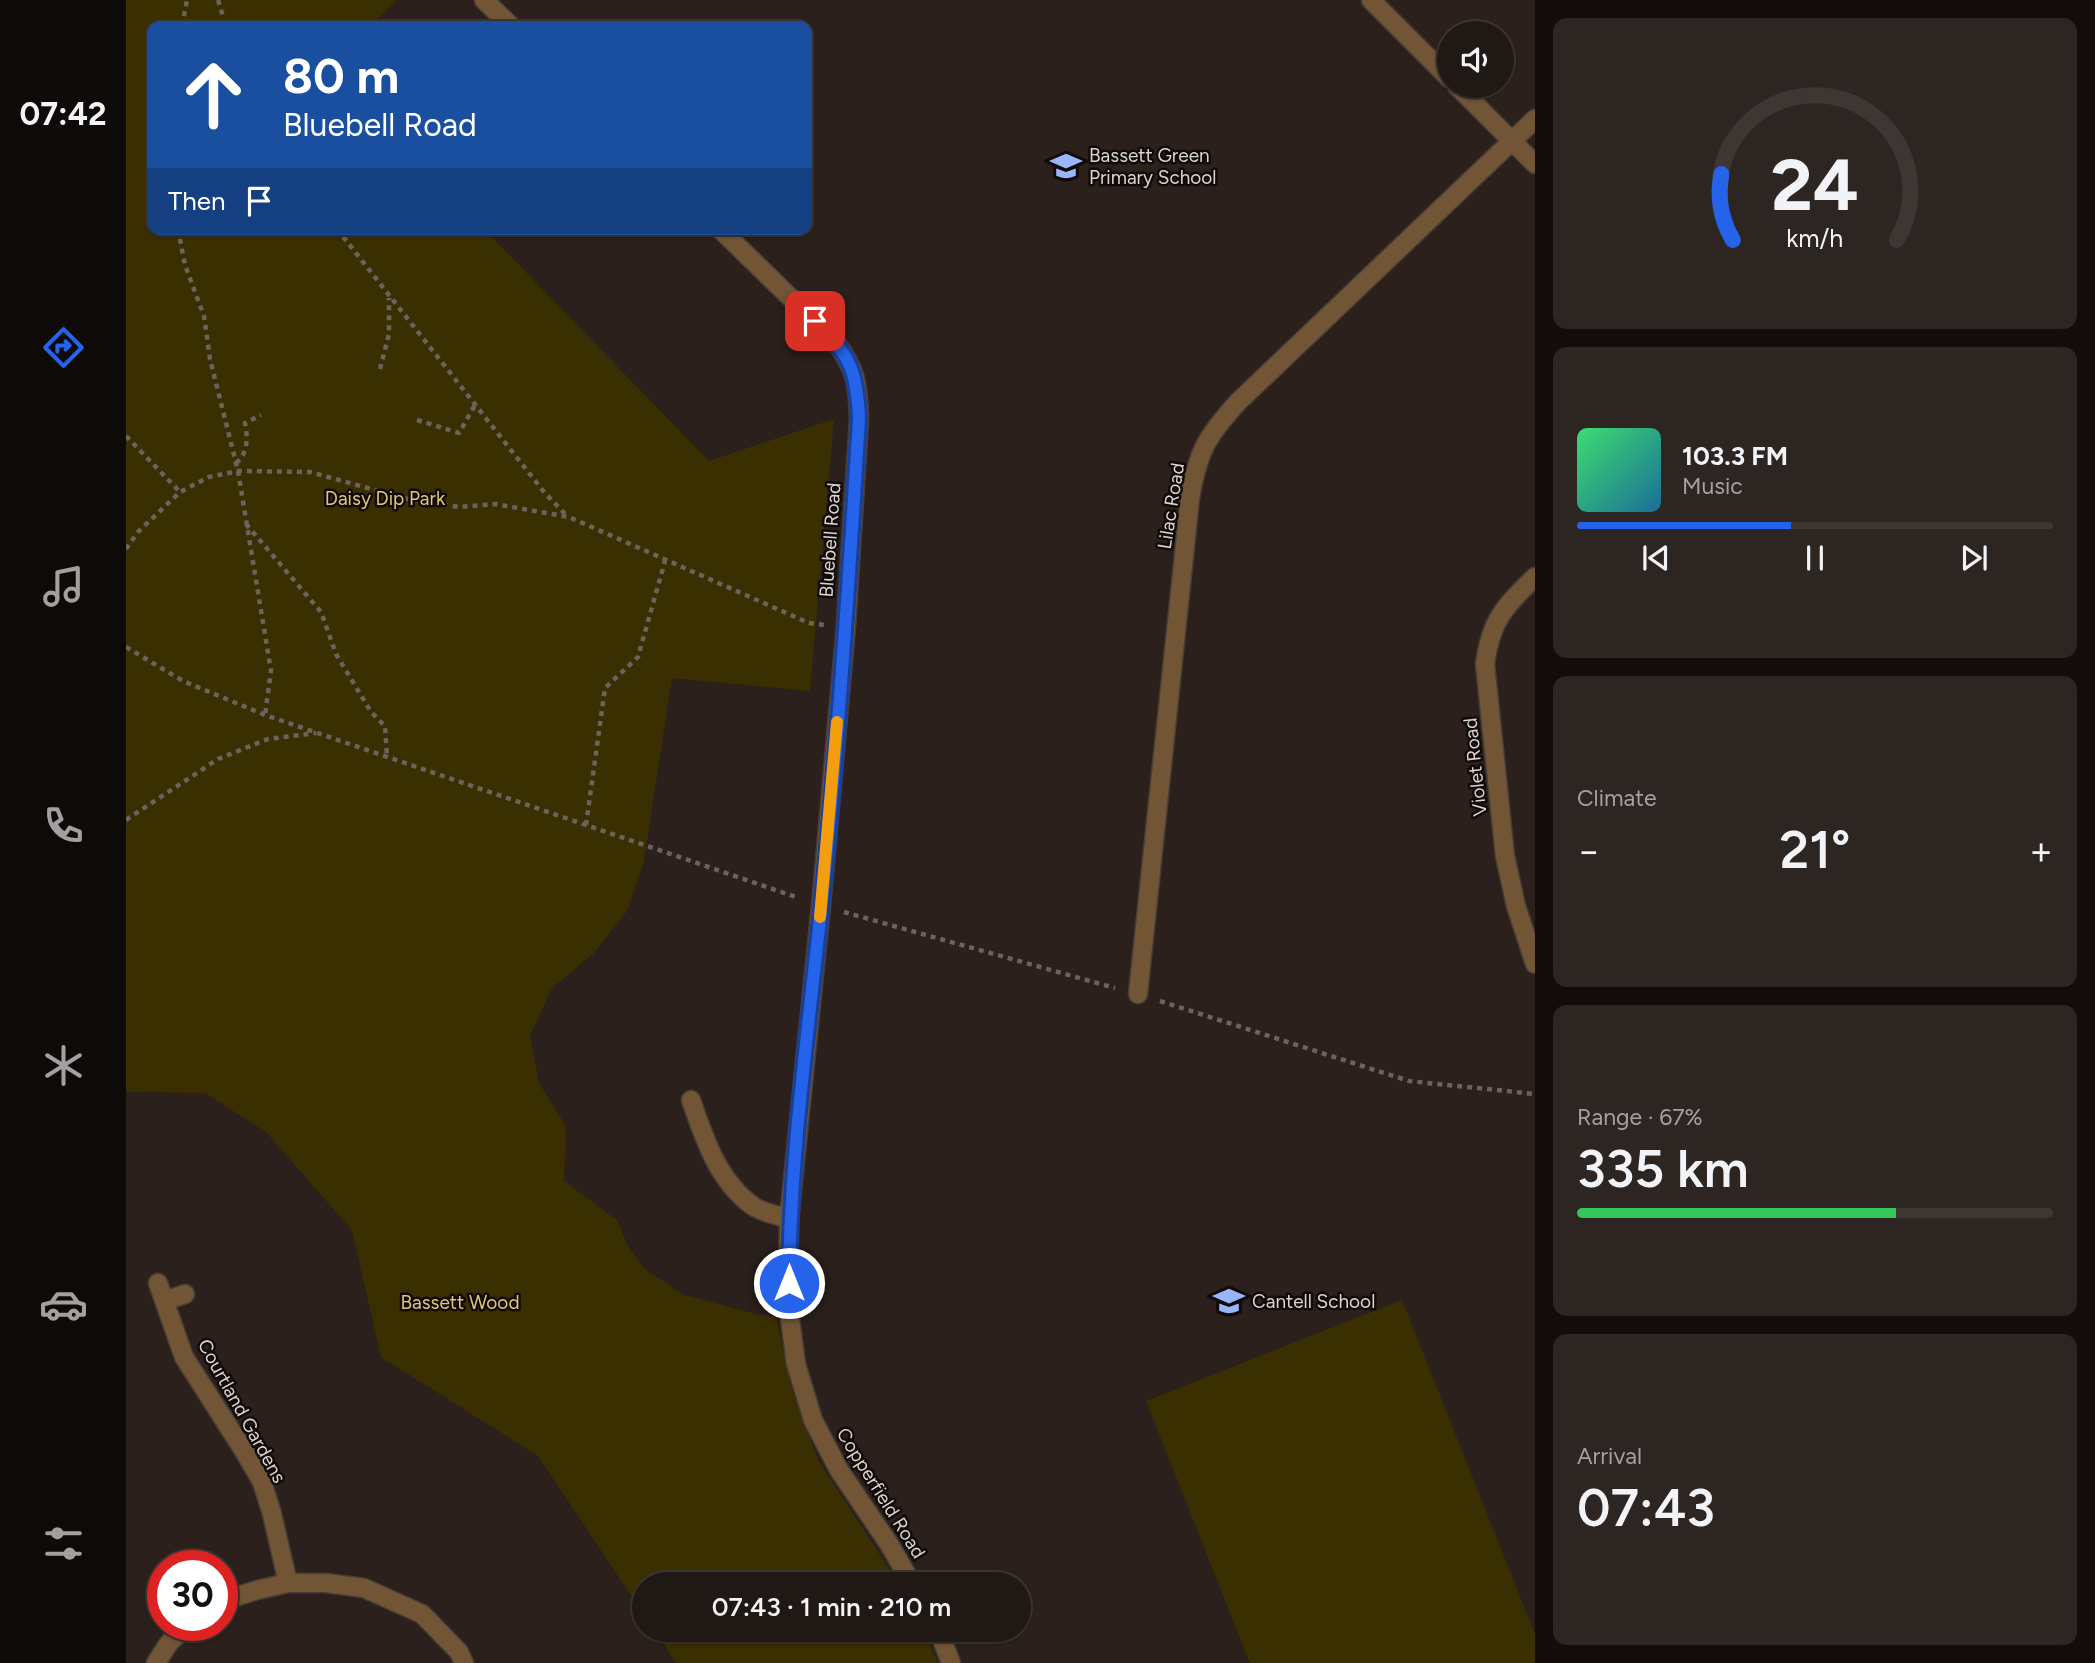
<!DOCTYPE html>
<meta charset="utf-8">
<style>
:root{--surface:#201814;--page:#2d2522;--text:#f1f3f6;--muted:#a2a0a0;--line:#3d3734;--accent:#2563eb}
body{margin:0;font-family:Figtree,sans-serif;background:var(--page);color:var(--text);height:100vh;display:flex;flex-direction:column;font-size:26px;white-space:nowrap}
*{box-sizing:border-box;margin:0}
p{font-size:23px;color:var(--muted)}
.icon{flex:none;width:38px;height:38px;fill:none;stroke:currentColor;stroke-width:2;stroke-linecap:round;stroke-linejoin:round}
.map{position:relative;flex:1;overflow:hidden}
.side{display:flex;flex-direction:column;gap:18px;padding:18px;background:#120d0b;width:560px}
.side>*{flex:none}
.guide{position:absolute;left:21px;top:21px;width:665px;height:214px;border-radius:14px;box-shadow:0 2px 5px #0004,0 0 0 2px var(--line);background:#1a4fa0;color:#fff;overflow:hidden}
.fabs{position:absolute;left:1311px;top:21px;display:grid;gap:14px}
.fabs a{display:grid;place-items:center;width:77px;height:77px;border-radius:50%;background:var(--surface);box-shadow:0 2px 5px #0004,0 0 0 2px var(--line);font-size:35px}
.speed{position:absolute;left:21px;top:1550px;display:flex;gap:14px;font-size:35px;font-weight:700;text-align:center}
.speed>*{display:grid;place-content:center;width:91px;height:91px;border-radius:50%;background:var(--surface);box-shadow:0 2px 5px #0004,0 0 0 2px var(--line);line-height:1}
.speed .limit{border:10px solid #d22;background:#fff;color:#111}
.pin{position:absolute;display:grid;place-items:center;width:60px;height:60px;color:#fff;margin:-30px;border-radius:14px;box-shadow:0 4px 10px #0006}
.me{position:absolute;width:77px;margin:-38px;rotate:0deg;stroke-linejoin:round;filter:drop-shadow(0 0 5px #0008)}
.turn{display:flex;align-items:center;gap:24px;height:147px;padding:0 21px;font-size:32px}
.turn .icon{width:91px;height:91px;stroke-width:2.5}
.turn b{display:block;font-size:49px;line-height:60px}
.then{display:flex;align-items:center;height:66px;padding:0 21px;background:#0003;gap:14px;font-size:26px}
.big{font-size:52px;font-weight:600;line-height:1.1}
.side .tile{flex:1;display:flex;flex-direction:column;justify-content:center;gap:10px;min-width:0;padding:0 24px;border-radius:14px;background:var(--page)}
.side .dial{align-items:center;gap:0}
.dial svg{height:182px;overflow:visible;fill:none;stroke:var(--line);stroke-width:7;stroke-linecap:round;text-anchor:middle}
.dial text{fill:var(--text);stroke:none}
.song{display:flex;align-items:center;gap:21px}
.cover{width:84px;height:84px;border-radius:10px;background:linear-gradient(135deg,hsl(140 70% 55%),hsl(200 70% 35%))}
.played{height:7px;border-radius:4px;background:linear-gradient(90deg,var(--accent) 45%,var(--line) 45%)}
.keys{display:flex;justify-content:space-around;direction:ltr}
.heat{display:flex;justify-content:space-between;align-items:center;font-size:38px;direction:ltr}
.charge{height:10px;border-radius:5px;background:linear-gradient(90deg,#34c759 67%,var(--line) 0)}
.trip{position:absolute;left:506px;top:1572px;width:399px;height:70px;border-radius:35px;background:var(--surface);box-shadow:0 2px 5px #0004,0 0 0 2px var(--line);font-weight:600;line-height:70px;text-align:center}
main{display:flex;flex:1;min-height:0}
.menu{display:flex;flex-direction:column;width:126px;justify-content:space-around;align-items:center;background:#0d0a08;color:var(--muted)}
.menu .icon{width:49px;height:49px}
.menu .on{color:var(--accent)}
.menu b{font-size:32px;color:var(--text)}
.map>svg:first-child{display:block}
.green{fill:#3a2f00}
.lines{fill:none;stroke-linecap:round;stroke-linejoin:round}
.street-casing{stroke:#473d38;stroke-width:21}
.path{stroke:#6c635e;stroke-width:4.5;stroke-dasharray:5 5;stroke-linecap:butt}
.street{stroke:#725535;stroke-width:18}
.route-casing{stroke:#184099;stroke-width:18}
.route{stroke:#2563eb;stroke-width:12}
.slow{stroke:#f59e0b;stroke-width:12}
.labels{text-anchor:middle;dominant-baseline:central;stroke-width:5;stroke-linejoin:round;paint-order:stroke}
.poi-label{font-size:19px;fill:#dcd4d1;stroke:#100b09;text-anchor:start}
.park-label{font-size:19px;fill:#dec878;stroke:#100b09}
.street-label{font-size:19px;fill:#dcd4d1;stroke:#100b09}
</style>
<main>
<nav class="menu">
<b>07:42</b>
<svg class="icon on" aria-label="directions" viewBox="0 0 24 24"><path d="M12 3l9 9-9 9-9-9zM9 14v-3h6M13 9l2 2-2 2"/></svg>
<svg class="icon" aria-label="music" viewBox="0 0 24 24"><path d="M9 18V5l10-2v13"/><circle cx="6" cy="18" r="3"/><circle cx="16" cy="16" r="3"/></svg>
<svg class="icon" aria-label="phone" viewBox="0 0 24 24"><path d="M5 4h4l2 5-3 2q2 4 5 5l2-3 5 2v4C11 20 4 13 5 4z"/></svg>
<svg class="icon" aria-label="climate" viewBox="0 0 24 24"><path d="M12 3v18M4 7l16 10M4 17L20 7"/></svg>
<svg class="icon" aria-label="car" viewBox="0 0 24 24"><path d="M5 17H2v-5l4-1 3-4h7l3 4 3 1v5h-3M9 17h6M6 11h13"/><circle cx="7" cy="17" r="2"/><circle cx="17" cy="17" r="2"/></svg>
<svg class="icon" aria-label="filters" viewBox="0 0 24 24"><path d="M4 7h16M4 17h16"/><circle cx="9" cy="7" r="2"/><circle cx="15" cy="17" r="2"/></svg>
</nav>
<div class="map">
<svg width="1409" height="1663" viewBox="0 0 1409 1663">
<rect width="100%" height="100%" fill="#2b201b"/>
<!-- green -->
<g class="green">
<path d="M0,0H271L244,26H26V229H358L583,461L708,419L684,691L546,678L518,861L501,911L467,954L426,988L404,1036L413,1083L440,1126L438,1181L492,1221L501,1245L519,1269L558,1295L634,1315L650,1316L665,1387L692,1460L773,1584H518V1615L412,1456L255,1357L226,1230L140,1132L79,1093L0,1092Z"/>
<path d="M1276,1300L1409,1634V1663H1124L1020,1401Z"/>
<path d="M528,1629H795L812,1663H550Z"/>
</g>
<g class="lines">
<defs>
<g id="street">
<path d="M358,0L385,26"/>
<path d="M1245,0L1323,78"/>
<path d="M1331,86L1409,164"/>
<path d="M594,229L708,340C730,369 732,383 733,419L720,626L695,906L663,1219L662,1304L670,1364L687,1420L713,1470L763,1544L786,1584"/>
<path d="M1409,577C1378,607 1365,620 1359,664L1379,856L1390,906L1409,964"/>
<path d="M1012,994L1064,498C1072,451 1081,436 1112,402L1409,119"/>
<path d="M565,1100C578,1138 592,1181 627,1206C637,1213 652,1215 663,1219"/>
<path d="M32,1283L58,1357L118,1451L136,1482L146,1514L162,1583"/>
<path d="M39,1301L59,1294"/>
<path d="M96,1601L131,1590L162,1583H200L238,1588L296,1614L333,1652L338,1663"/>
<path d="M812,1629L825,1663"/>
<path d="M30,1663L43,1643L60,1626"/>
</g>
</defs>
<!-- street casing -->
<use href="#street" class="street-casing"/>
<!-- path -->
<g class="path">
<path d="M92,0L100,26"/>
<path d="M56,26L61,0"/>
<path d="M52,229L59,265L78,316L84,359L112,471L145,671L139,715"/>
<path d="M211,229L418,492L442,517"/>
<path d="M254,369L263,334V298"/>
<path d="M291,420L333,433L349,405"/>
<path d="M0,436L54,492"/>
<path d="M110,463C122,454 122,437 119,423L135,415"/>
<path d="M120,524L195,612L210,654L245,712L259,726L261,757"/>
<path d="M0,549L12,532L54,492L83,477L112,471L184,472L285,500L334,507L369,504L443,517L683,623L698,625"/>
<path d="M0,647L57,681L139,715L673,898"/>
<path d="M0,820L92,759L142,739L190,733"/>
<path d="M460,825L479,688L512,657L539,561"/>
<path d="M718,912L989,988"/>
<path d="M1034,1001L1283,1081L1409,1094"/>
</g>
<!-- street -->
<use href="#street" class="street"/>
</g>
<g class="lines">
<defs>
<path id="route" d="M663,1283C664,1158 682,1033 695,909C712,746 723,583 733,419C731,370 724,355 689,321"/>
</defs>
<!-- route casing -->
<use href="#route" class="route-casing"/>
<!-- route -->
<use href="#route" class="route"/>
<!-- slow -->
<path class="slow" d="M694,917L711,722"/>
</g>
<!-- icons -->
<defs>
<symbol id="school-bare" viewBox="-9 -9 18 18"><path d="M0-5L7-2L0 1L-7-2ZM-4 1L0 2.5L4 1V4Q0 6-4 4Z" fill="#99b5fd" stroke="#100b09" stroke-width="2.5" paint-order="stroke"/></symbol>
</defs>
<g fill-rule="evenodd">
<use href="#school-bare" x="918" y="144" width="44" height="44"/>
<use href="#school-bare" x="1081" y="1279" width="44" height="44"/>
</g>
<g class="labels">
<!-- poi labels -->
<g class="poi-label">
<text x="963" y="155">Bassett Green<tspan x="963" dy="22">Primary School</tspan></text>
<text x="1126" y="1301">Cantell School</text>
</g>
<!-- park labels -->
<g class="park-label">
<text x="259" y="498">Daisy Dip Park</text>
<text x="334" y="1302">Bassett Wood</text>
</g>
<!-- street labels -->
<g class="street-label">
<text transform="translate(1045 506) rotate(-81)">Lilac Road</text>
<text transform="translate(704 540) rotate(-86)">Bluebell Road</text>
<text transform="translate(1349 767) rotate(-96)">Violet Road</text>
<text transform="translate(116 1411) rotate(61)">Courtland Gardens</text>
<text transform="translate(755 1493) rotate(58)">Copperfield Road</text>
</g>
</g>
</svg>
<div class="fabs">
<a><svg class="icon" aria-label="sound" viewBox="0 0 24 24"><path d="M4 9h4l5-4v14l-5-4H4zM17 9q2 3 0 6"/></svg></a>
</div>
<div class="speed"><div class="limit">30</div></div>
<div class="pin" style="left:689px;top:321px;background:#d93025"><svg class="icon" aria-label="arrive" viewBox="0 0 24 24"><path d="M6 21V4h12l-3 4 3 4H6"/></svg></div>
<svg class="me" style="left:663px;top:1283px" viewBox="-20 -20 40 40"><circle r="17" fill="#2563eb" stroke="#fff" stroke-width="3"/><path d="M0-11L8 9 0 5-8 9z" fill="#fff"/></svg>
<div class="trip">07:43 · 1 min · 210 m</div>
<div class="guide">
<div class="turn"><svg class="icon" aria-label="ahead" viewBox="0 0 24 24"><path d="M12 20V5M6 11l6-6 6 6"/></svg><div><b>80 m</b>Bluebell Road</div></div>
<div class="then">Then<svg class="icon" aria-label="arrive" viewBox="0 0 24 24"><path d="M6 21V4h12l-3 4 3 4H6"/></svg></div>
</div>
</div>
<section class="side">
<div class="tile dial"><svg viewBox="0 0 100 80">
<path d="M14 69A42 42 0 1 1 86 69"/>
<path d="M14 69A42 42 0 0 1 9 40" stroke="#2563eb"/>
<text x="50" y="56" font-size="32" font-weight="700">24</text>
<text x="50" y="72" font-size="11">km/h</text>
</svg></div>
<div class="tile">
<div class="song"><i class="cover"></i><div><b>103.3 FM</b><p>Music</p></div></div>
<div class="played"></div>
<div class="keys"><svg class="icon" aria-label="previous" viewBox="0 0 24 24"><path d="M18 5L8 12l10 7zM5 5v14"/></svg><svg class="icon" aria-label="pause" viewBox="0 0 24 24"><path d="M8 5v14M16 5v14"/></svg><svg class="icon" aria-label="next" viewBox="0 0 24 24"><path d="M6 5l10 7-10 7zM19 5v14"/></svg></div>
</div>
<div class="tile"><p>Climate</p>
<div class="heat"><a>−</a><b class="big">21°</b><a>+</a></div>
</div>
<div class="tile"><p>Range · 67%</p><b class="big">335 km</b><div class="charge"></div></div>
<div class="tile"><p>Arrival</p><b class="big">07:43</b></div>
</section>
</main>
